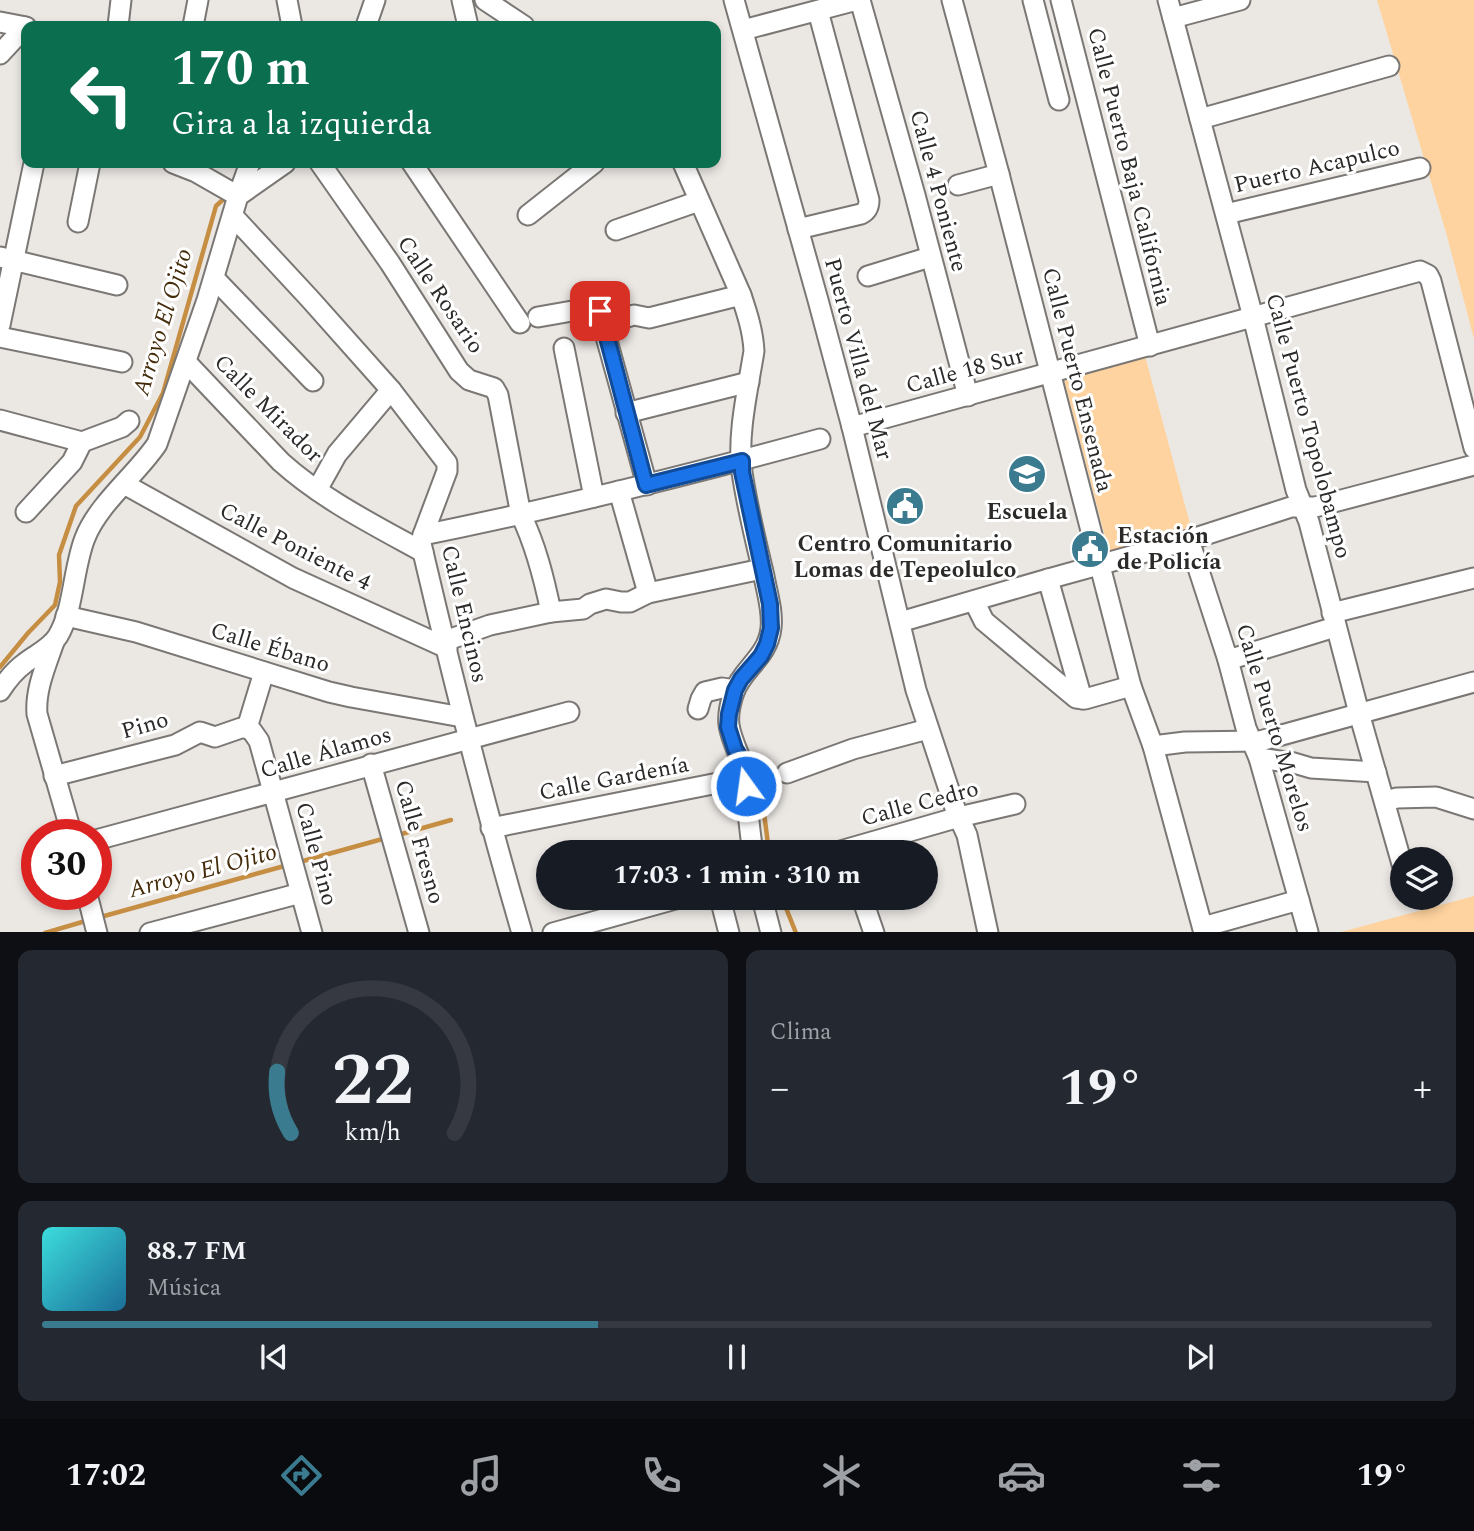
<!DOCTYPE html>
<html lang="es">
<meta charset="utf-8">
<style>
:root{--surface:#171b24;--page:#242831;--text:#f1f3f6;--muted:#9ea1a6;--line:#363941;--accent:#3b7b8f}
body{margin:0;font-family:Spectral,serif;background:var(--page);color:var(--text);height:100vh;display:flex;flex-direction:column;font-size:26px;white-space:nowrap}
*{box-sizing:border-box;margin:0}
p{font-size:23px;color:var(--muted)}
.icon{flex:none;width:38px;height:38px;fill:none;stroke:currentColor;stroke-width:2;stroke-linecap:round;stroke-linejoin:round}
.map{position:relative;height:932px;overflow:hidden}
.sheet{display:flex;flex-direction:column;gap:18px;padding:18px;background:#0d0f14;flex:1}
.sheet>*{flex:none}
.top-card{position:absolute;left:21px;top:21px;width:700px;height:147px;border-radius:14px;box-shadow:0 4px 10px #0003;background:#0b6e4f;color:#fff;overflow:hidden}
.buttons{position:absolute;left:1390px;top:847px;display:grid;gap:14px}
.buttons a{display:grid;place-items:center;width:63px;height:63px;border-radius:50%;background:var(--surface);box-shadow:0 4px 10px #0003;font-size:35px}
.speed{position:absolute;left:21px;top:819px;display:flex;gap:14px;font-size:35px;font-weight:700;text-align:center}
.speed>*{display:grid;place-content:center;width:91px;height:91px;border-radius:50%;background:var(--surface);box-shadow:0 4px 10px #0003;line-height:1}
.speed .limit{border:10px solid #d22;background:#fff;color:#111}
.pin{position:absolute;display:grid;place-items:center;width:60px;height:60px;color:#fff;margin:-30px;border-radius:14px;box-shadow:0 4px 10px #0006}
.me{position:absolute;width:77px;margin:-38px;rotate:346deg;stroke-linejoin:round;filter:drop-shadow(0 0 5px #0008)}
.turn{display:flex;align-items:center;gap:24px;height:147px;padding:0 35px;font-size:32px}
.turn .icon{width:91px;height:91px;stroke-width:2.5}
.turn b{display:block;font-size:49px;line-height:60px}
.big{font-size:52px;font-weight:700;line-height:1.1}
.sheet .tile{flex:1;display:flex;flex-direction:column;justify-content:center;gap:10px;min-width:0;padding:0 24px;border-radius:14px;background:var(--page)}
.sheet .dial{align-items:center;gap:0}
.dial svg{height:182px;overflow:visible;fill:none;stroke:var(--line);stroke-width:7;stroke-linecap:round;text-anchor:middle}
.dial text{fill:var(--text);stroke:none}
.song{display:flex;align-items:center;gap:21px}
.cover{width:84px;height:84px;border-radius:10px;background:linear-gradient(135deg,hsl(180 70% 55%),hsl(200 70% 35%))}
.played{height:7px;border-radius:4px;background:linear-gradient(90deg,var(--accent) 40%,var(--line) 40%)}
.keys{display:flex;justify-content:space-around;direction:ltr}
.heat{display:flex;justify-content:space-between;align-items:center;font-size:38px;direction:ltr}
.sheet .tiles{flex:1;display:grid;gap:18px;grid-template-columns:1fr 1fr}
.tile:last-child{grid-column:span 2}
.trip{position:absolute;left:536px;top:840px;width:402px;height:70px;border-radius:35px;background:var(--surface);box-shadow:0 4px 10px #0003;font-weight:700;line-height:70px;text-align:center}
.dock{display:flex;height:112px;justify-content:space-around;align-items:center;background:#090b0e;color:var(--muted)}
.dock .icon{width:49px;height:49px}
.dock .active{color:var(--accent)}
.dock b{font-size:32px;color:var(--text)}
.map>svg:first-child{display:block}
.green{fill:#ffd39f}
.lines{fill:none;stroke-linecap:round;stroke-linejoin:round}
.stream{stroke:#c68e43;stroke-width:4.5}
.minor-casing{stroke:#7a7774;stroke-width:23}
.minor{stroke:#fff;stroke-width:19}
.route-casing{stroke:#114b97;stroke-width:18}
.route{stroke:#1a73e8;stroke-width:12}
.labels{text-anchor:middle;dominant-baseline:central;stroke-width:6;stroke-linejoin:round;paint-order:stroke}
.street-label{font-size:23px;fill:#2b2a28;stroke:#fff}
.poi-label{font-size:23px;font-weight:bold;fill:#2b2a28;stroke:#fff}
.water-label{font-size:24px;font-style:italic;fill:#442c0b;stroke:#fff}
</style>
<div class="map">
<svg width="1474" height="933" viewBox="0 0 1474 933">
<rect width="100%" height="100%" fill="#ebe8e4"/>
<!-- green -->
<g class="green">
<path d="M1377,0H1474V339L1447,236Z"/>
<path d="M1144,352L1193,535L1110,556L1062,372Z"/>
<path d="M1474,896V932H1341Z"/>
</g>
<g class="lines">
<!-- stream -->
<g class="stream">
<path d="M0,667L28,633L55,605L60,582L59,555L76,506L140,437L163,393L216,206L227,196"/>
<path d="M762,797L769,852"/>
<path d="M398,835L451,820"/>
<path d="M296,863L386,838"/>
<path d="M782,898L796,933"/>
<path d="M97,918L288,865"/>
<path d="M45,933L89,920"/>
</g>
<defs>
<g id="minor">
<path d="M287,0L292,26"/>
<path d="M462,0L468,26"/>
<path d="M485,0L524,26"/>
<path d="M734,0L818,300L852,427L916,690L956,811L967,835L988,933"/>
<path d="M860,0L915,195L968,396"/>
<path d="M952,0L999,174L1131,686L1153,746L1204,933"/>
<path d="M1033,0L1059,100"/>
<path d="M1061,0L1150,346"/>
<path d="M1168,0L1253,317L1296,490L1309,522L1359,713L1402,864"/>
<path d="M1173,18L1240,0"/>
<path d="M0,22L26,27"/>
<path d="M118,26L121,0"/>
<path d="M193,26L198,0"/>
<path d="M366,26L375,0"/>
<path d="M743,30L857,0"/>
<path d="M0,54L25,27"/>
<path d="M1200,119L1389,66"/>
<path d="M173,163L196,172L238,196L250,163"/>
<path d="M320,163L390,263L459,371L469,380L494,388L498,395L521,515C536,546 544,578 551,612"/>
<path d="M412,163L520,323"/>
<path d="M683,163L741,295C747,313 753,331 754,351C748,389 737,434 742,472C747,507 756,542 764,576C767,593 773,611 771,628C768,657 743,668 734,692C724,721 729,731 740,758C743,765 744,775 745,784C748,807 749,829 753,852"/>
<path d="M958,185L999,174"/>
<path d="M1226,214L1420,168"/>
<path d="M528,215L594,163"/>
<path d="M233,216L310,299L391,390L447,463V471L423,535L421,543L423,552C453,680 485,807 522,933"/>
<path d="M78,222L90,163"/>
<path d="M798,229L861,214C867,211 869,207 869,200L818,11"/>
<path d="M616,230L699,201"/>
<path d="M0,257L117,285"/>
<path d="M868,276L930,257"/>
<path d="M214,278L313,381"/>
<path d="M538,317L595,307L598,308L647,485"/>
<path d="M604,324L634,315L649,318L741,295"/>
<path d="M0,325L34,163"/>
<path d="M0,337L122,362"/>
<path d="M564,348L594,497"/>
<path d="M186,362L281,462C322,499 374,525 423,552"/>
<path d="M626,413L749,382"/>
<path d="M0,420L82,442"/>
<path d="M852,427L1420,271L1428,275L1431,281L1474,448"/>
<path d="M124,484L293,578L447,648"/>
<path d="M317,490L337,454L391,390"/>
<path d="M619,491L648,593"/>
<path d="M26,512L72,462L82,442L122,427L129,421"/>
<path d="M423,535C556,508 689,475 820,439"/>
<path d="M1189,540L1228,660L1246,728L1259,758L1308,932"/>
<path d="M1048,579L1082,699"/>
<path d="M974,601L984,621L1076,698L1085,699L1131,686"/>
<path d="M1332,613L1474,578"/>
<path d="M66,616L136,632L329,692L351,697L462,717"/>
<path d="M900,622L1048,579L1189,540L1291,507H1315L1474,465"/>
<path d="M445,641L490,625L551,612L583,609L590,604L606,599L621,602H630L648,593L762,569"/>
<path d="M54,642C46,665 35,690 37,714L72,835"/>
<path d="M1228,660L1335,627"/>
<path d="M264,672L247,728L252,731L259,741L312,933"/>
<path d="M0,691C7,680 14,671 25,663C36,654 50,649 58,636C74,609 73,568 85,538C98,504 137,474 157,444L207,300L238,196L285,163"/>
<path d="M698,709L701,699L705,692L722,688L735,690"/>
<path d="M1153,746L1185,742L1260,741L1474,682"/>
<path d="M1259,758L1294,763L1311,768L1376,772"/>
<path d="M371,764L419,933"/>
<path d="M787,773L853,749L928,729"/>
<path d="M54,776L175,745L200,732L215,737L241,728H247"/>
<path d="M1385,801L1397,798L1436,797L1474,809"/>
<path d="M491,828L718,783L734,773L743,771"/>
<path d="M96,840C254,798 411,754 569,712"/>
<path d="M837,852L959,817L1015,804"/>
<path d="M87,894L97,933"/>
<path d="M720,898L729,933"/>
<path d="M762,898L771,933"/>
<path d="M862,898L874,933"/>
<path d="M1203,927L1299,900"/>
<path d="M150,933L301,893"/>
<path d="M553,933L679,898"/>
</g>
</defs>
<!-- minor casing -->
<use href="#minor" class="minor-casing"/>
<!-- minor -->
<use href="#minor" class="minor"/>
</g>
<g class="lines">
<defs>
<path id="route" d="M600,311L646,485L742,461V472L770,604L771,628L767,644L761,656L741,679L735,690L729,714L728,727L735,749L741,759L746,786"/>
</defs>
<!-- route casing -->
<use href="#route" class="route-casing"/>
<!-- route -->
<use href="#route" class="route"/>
</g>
<!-- icons -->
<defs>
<symbol id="school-disc" viewBox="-11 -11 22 22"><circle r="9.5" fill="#3b7b8f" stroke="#fff"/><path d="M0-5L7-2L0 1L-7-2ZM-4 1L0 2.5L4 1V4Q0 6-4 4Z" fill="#fff"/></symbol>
<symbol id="civic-disc" viewBox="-11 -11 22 22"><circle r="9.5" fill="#3b7b8f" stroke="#fff"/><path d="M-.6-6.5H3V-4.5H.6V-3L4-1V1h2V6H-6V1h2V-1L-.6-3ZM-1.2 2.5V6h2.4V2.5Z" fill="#fff"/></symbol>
</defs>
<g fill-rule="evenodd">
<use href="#school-disc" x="1005" y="452" width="44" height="44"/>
<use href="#civic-disc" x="883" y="484" width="44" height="44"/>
<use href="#civic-disc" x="1068" y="527" width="44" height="44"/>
</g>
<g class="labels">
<!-- street labels -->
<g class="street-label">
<text transform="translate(1129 167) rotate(76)">Calle Puerto Baja California</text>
<text transform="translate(1317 167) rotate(-13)">Puerto Acapulco</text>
<text transform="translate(938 191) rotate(75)">Calle 4 Poniente</text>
<text transform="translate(440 295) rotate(56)">Calle Rosario</text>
<text transform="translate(858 359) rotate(75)">Puerto Villa del Mar</text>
<text transform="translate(965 371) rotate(-15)">Calle 18 Sur</text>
<text transform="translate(1077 380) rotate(76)">Calle Puerto Ensenada</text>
<text transform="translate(268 409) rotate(45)">Calle Mirador</text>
<text transform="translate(1308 426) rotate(75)">Calle Puerto Topolobampo</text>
<text transform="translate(295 547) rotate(27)">Calle Poniente 4</text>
<text transform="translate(464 614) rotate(77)">Calle Encinos</text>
<text transform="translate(270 648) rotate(17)">Calle Ébano</text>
<text transform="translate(145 726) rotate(-16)">Pino</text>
<text transform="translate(1274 728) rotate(73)">Calle Puerto Morelos</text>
<text transform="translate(326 753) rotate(-16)">Calle Álamos</text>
<text transform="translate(614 779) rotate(-11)">Calle Gardenía</text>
<text transform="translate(920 804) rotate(-15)">Calle Cedro</text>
<text transform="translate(419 842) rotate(74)">Calle Fresno</text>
<text transform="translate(316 854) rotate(75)">Calle Pino</text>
</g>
<!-- poi labels -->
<g class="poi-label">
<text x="1027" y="512">Escuela</text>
<text x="1117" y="536" text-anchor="start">Estación<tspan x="1117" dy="26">de Policía</tspan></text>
<text x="905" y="544">Centro Comunitario<tspan x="905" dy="26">Lomas de Tepeolulco</tspan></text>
</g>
<!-- water labels -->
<g class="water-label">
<text transform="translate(163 322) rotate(-73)">Arroyo El Ojito</text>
<text transform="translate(203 871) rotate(-15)">Arroyo El Ojito</text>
</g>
</g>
</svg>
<div class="buttons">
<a><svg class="icon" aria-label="layers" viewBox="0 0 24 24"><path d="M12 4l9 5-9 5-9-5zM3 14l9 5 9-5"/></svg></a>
</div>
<div class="speed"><div class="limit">30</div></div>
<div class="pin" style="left:600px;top:311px;background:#d93025"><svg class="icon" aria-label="arrive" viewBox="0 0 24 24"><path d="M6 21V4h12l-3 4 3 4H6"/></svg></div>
<svg class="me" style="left:746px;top:786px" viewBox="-20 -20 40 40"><circle r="17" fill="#1a73e8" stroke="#fff" stroke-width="3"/><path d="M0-11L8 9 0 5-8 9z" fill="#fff"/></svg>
<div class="trip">17:03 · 1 min · 310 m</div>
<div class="top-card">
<div class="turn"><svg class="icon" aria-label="left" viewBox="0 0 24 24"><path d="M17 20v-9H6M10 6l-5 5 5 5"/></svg><div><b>170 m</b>Gira a la izquierda</div></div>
</div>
</div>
<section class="sheet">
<div class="tiles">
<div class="tile dial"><svg viewBox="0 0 100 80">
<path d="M14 69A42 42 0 1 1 86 69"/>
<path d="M14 69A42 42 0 0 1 8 42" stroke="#3b7b8f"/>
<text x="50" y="56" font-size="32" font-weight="700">22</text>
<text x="50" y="72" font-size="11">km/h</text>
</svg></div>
<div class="tile"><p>Clima</p>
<div class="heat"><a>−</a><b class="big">19°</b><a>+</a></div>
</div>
<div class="tile">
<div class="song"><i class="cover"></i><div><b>88.7 FM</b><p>Música</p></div></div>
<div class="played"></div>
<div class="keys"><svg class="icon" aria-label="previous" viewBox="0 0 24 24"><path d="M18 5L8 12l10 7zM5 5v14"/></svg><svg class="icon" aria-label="pause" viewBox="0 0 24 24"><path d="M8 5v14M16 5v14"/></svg><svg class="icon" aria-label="next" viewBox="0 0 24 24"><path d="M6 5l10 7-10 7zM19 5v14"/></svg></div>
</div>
</div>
</section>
<nav class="dock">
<b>17:02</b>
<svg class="icon active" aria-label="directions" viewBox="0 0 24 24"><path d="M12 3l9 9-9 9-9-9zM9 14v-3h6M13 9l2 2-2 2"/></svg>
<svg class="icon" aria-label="music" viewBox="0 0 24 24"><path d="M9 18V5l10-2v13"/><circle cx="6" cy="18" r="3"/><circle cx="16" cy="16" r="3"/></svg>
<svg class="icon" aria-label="phone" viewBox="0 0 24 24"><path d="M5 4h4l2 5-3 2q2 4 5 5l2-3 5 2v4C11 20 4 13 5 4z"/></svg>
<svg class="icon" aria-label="climate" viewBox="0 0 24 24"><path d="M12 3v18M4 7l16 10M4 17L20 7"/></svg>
<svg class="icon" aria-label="car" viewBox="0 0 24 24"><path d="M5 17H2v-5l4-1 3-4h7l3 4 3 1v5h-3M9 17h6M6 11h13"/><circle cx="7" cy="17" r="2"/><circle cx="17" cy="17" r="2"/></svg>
<svg class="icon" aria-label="filters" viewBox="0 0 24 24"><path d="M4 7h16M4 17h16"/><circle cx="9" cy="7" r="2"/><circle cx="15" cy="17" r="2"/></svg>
<b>19°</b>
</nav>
